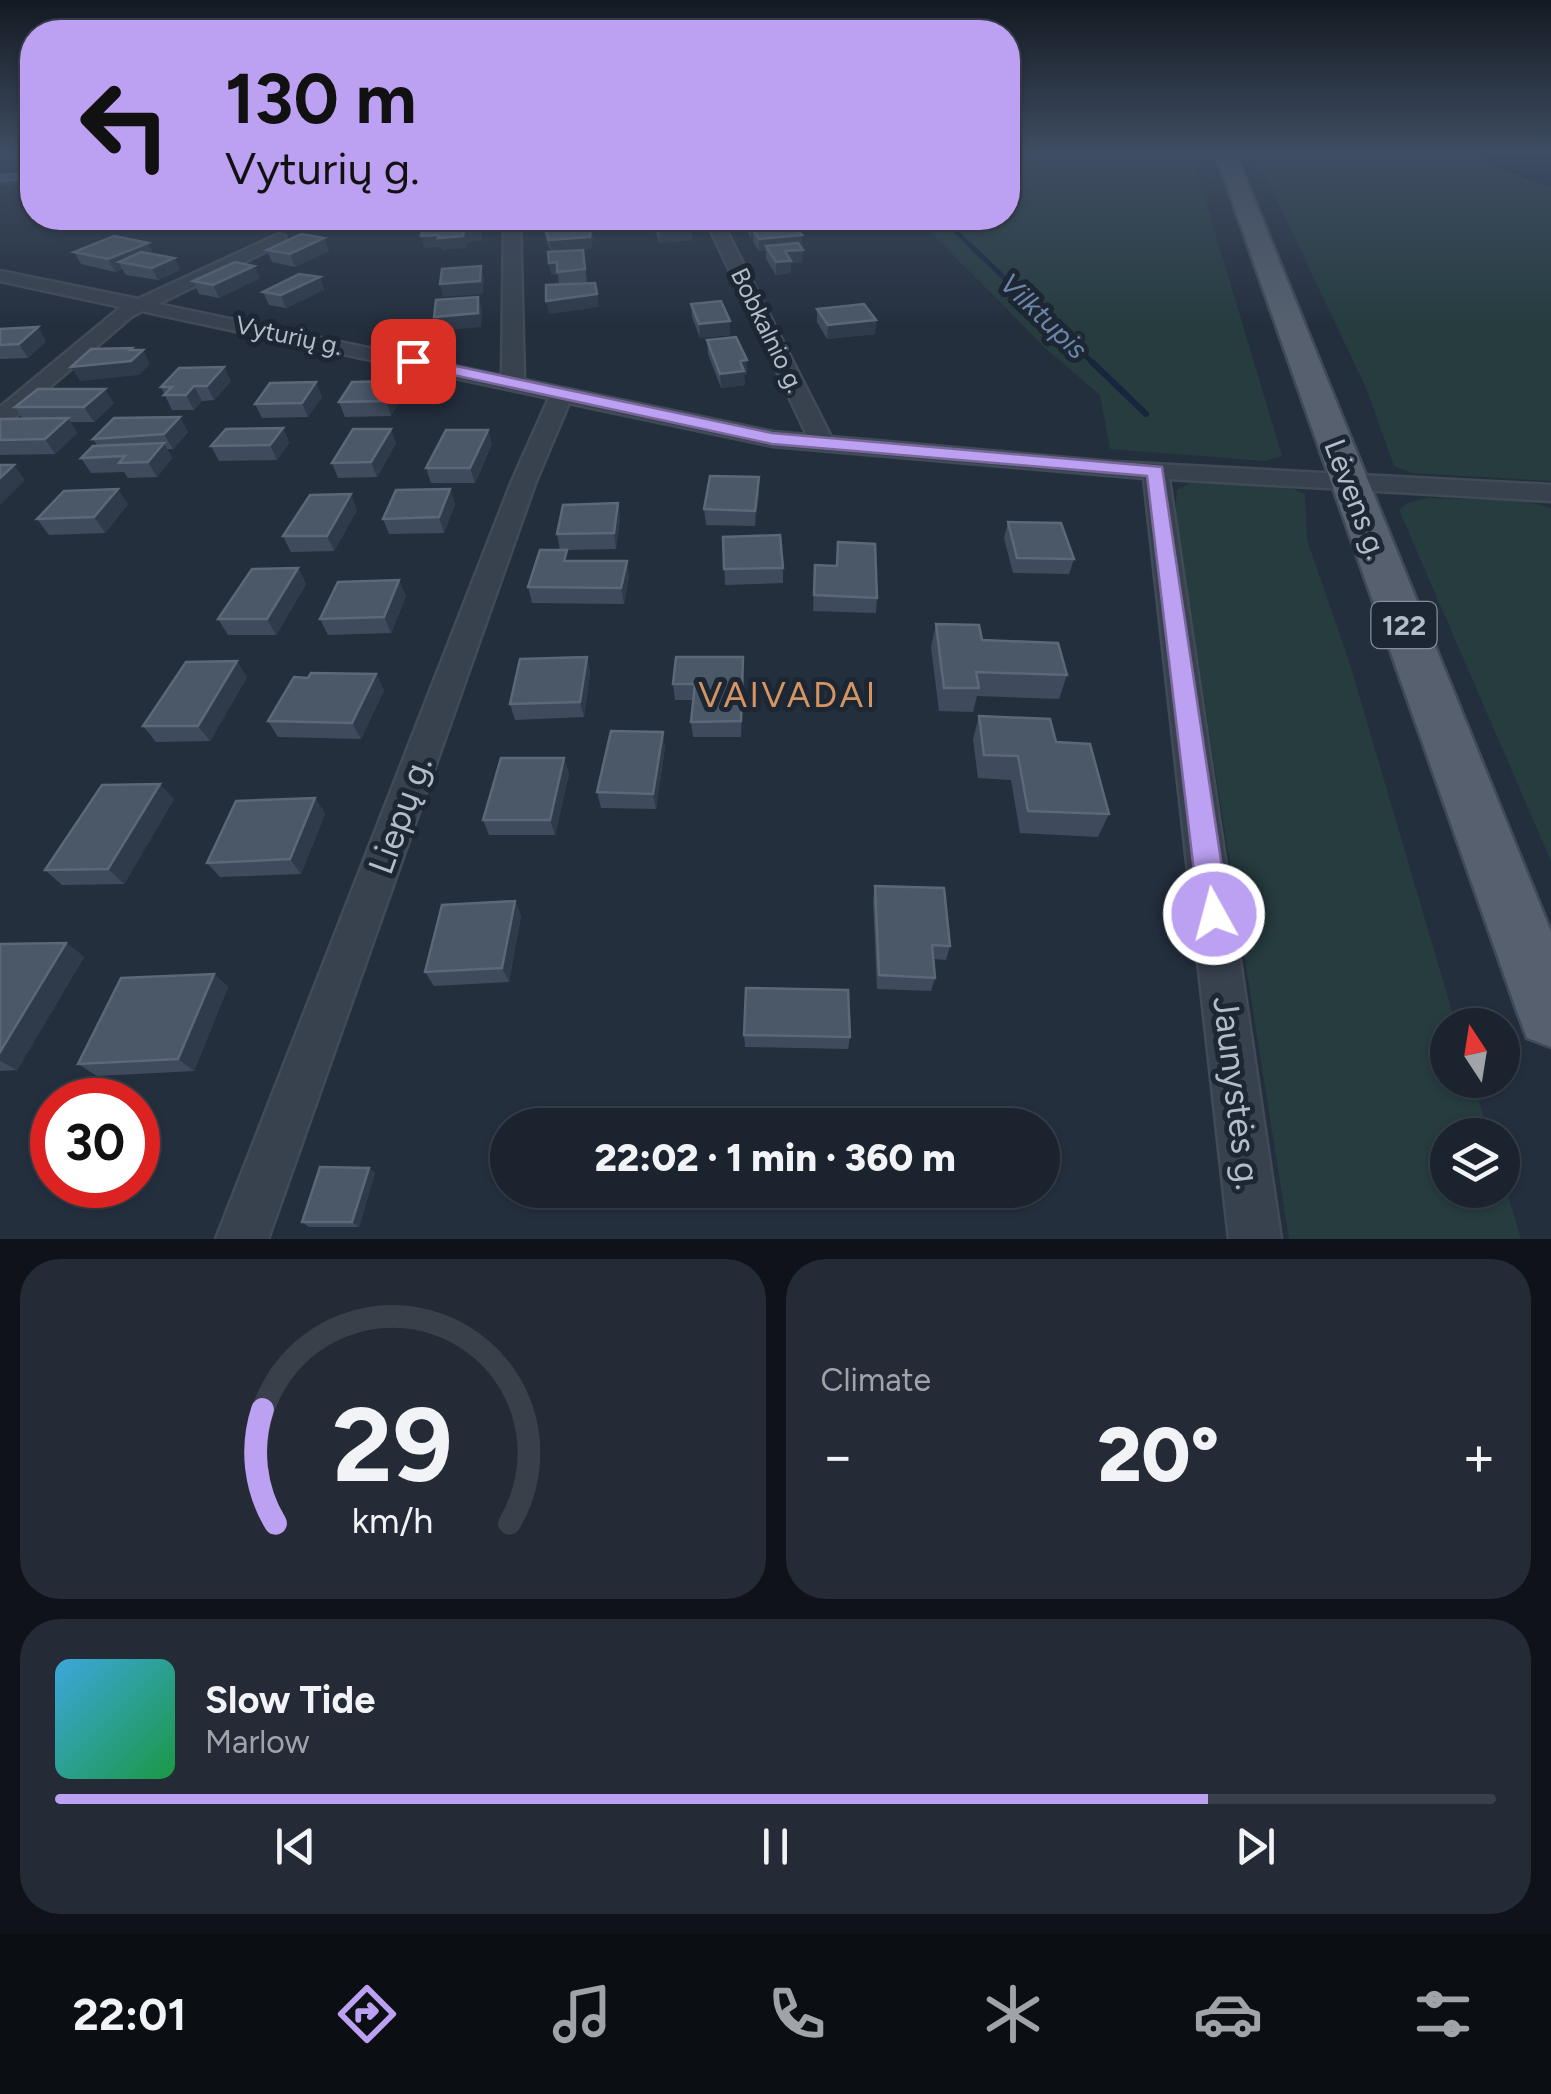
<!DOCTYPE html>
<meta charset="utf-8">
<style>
:root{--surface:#1b232e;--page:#242b36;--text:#f1f3f6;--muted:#a0a4aa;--line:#39404a;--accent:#bca0f2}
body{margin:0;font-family:Figtree,sans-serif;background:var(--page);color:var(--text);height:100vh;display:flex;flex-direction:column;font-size:38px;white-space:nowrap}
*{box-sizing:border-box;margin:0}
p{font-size:32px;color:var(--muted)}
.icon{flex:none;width:55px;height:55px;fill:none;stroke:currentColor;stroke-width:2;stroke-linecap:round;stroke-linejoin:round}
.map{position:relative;height:1239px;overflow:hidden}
.side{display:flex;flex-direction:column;gap:20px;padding:20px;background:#0f1319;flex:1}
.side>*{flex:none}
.top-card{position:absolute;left:20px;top:20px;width:1000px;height:210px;border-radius:40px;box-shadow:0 2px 8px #0004,0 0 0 2px var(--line);background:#bca0f2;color:#111;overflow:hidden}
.needle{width:65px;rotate:348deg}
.buttons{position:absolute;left:1430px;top:1008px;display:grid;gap:20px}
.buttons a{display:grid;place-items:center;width:90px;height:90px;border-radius:50%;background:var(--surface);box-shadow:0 2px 8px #0004,0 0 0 2px var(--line);font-size:50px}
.speed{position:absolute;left:30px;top:1078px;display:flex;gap:20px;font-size:50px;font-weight:700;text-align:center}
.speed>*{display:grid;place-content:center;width:130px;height:130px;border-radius:50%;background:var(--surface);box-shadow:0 2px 8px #0004,0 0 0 2px var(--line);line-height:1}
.speed .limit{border:15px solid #d22;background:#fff;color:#111}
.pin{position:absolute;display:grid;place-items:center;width:85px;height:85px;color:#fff;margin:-42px;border-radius:20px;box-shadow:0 5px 15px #0006}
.me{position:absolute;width:110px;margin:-55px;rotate:353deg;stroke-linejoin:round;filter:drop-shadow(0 0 8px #0008)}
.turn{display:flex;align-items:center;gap:35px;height:210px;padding:0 40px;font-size:45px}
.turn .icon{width:130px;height:130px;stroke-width:2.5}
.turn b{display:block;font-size:70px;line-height:85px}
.big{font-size:75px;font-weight:800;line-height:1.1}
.side .card{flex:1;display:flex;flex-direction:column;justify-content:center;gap:15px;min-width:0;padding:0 35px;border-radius:40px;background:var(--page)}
.side .dial{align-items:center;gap:0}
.dial svg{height:260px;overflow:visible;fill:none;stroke:var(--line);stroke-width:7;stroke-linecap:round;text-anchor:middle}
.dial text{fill:var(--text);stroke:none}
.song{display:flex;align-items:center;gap:30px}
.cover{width:120px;height:120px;border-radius:15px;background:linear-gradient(135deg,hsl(200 70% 55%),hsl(140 70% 35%))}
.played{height:10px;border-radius:5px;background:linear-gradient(90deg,var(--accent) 80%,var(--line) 80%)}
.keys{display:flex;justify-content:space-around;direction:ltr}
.heat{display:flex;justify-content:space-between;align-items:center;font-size:55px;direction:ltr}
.side .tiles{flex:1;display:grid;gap:20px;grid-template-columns:1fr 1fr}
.card:last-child{grid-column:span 2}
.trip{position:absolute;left:490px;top:1108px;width:570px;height:100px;border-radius:50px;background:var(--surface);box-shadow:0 2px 8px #0004,0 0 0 2px var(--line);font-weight:800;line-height:100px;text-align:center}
.menu{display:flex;height:160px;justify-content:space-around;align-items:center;background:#0b0e12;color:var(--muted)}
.menu .icon{width:70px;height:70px}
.menu .selected{color:var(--accent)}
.menu b{font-size:45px;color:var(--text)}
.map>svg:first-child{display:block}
.green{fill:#263c3f}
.water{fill:#17263c}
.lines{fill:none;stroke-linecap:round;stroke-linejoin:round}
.stream-far2{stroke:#17263c;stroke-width:4}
.stream-far1{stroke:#17263c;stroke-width:5}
.stream{stroke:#17263c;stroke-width:6}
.minor-casing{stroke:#414a57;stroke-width:5}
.primary-casing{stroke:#414a57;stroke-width:5}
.minor{fill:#38414e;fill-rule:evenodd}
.primary{fill:#56606e;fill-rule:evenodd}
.wall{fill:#3f4b5c}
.shaded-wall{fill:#2f3b4b}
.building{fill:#4b5868;stroke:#5c6777;stroke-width:2.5}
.route{fill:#bca0f2;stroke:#7a689d;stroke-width:2.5}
.labels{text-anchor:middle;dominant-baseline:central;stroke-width:10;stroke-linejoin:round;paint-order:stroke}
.far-street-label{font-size:25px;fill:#b4bcc9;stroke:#1d2633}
.far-water-label{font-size:28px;font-style:italic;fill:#6d86a8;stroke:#1d2633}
.shield{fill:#1d2633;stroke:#878f9c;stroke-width:2.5}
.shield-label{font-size:28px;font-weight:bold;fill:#b4bcc9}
.street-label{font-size:30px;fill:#b4bcc9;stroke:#1d2633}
.quarter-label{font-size:35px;letter-spacing:2.5px;fill:#d59563;stroke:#1d2633}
.near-street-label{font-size:35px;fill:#b4bcc9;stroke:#1d2633}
</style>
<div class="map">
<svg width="1551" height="1239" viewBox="0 0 1551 1239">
<rect width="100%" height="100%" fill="#242f3e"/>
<!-- green -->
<g class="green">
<path d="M1008,152H1191L1282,456L1265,461L1110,449L1100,395L1046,349L917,218H1008Z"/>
<path d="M1254,152H1471L1497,167L1551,188V481L1411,473L1394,466L1367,390Z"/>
<path d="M1193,482L1286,486L1305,494L1307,540L1349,661L1456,1025H1448V1080H1473L1489,1135H1448V1190H1502L1503,1179L1521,1239H1289L1175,514L1177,490Z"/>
<path d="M1427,498L1520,500L1551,508V861L1399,510L1407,503Z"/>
</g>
<!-- water -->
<path class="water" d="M1471,152H1551V188L1497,167Z"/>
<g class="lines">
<!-- stream-far2 -->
<path class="stream-far2" d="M942,218L972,247"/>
<!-- stream-far1 -->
<path class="stream-far1" d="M969,244L1095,365"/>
<!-- stream -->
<path class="stream" d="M1092,362L1146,414"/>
<defs>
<path id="minor" d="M504,218H520L524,380L773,432L807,435L705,218H720L831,437L1113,462L1551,485V501L1169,479L1281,1239H1229L1144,478L773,446L569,403L536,481L268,1239H216L512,481L549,398L142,311L131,317L8,423L0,425V407L121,307L0,281V271L138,299L279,234L285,236V242L158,304L502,376Z"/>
<path id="primary" d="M1215,152H1235L1551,932V1047L1527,1038L1518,1014Z"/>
</defs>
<!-- minor casing -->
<use href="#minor" class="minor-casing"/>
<!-- primary casing -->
<use href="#primary" class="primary-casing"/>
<!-- minor -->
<use href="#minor" class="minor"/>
<!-- primary -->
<use href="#primary" class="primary"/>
</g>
<!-- wall -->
<g class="wall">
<path d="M85,218H116L101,230L79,231L76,225Z"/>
<path d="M150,218H199L190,227L156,228Z"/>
<path d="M208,218H261L248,229L230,230L228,223L211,224Z"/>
<path d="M330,218H368L331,219Z"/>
<path d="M746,218L793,223L801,247L802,262L791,263V273L776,275L766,259V251H759L753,242V238H751L746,229Z"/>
<path d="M654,219L691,228L692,240L660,243L655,231Z"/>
<path d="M544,227L593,238L591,249L566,251L583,250L587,282L559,284L558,275H551V252L546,239Z"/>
<path d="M324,238L329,251L295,267L272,262L267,250Z"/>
<path d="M74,252L154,254L174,258L180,270L158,280L126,275L122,269L115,272L81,264Z"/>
<path d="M320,277L324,290L286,308L269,305L263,292Z"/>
<path d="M260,278L219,298L199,294L193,281Z"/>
<path d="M691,304L730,321V335L700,338L692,317Z"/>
<path d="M817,309L876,320L875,334L827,339L817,322Z"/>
<path d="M0,329L46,341L28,358L0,359Z"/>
<path d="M707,340L747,360V374L744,375L745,385L721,388L708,354Z"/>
<path d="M231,381L214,400L202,401L194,410H172L161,387Z"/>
<path d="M402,396L391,416L345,417L339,402Z"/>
<path d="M322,397L308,417L262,418L255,404Z"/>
<path d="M114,403L94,422H70L77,433L55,454L0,455V419H23L15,407Z"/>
<path d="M283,428L289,443L277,460L219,461L211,446Z"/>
<path d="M188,432L173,449H167L172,458L157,477L128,478L124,472L91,473L81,458L97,445L93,439Z"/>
<path d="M396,443L377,477L338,478L332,463Z"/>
<path d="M492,444L475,483H431L426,468Z"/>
<path d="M450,489L455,504L444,533L389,534L383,519Z"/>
<path d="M759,493L755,526L706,525L704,509Z"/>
<path d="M618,503L620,519L616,549L560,550L557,534Z"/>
<path d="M128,504L105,533L49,535L37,519Z"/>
<path d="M357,510L334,551L291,552L283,536Z"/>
<path d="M1008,522L1074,559L1069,574L1013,573L1004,538Z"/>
<path d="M723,537L783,568V583L725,585Z"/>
<path d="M838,542L877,598L876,613L813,611L815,565L837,566Z"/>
<path d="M569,561L629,576L624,604L532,603L528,587Z"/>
<path d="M298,568L306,584L276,635H228L218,619Z"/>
<path d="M406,596L391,633L328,635L320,619Z"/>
<path d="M936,624L982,640L1067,675L1059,699L977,696L973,712L939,711L931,647Z"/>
<path d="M587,657L590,673L584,717L515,720L510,704Z"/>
<path d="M744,673L741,737H693L691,722L693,700H675L673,684Z"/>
<path d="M247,677L210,741L156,742L143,726Z"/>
<path d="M308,678L384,690L361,739L278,737L268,721Z"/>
<path d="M979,716L1056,742L1109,814L1098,837L1020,833L1011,780L978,778L973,739Z"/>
<path d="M665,747L656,809L601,808L597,792Z"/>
<path d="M564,758L569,774L555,835H489L483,820Z"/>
<path d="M315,798L325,814L301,874L220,877L207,863Z"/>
<path d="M174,799L124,884L62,885L45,870Z"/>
<path d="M875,886L950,946L946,960L933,959L935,978L931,991L877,989L873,901Z"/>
<path d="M515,901L521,916L509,982L434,986L425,972Z"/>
<path d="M66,943L84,957L17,1070L0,1071V944Z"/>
<path d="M214,974L228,987L194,1071L97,1076L78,1064Z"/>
<path d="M744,1035L850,1037L848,1049L745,1047Z"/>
<path d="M369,1168L375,1173L359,1227H309L302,1222Z"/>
</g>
<!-- shaded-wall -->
<g class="shaded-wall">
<path d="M29,173L32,179L25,185L0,186V181Z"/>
<path d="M106,218H116L101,230L98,224Z"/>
<path d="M185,218H199L190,227Z"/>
<path d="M243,218H261L248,229Z"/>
<path d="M426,218H472V227L430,230Z"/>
<path d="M479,221L482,233V241L467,242L466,248L442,250L441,247L424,248L421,236L464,230Z"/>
<path d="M762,225V237L753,230V238H751V226Z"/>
<path d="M591,226L593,238L591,249L552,252L549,240Z"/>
<path d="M691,228L692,240L660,243L659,231Z"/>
<path d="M802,235V247L766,246V251H759V239Z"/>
<path d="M324,238L329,251L295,267L290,254Z"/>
<path d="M148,243L154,255L119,262L122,269L115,272L108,259Z"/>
<path d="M803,250L802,262L791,263V273L776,275V262L785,251Z"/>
<path d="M174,258L180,270L158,280L152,268Z"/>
<path d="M557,262L558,275H551L549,263Z"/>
<path d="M254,266L260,278L219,298L213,285Z"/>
<path d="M481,266L484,279L483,294L443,297L440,284Z"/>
<path d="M320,277L324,290L286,308L281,295Z"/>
<path d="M597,294L599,307L549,314L546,301Z"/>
<path d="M478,297L482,310L481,327L438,331L434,317Z"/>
<path d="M876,320L875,334L827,339L828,325Z"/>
<path d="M730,321V335L700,338L699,324Z"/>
<path d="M38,327L46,341L28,358L19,344Z"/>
<path d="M132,348L137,355L143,350L150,364L139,375L80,381L71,367L130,350Z"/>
<path d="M747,360V374L744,375L745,385L721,388L720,374L740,361Z"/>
<path d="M224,367L231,381L214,400L207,386Z"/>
<path d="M397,381L402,396L391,416L386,401Z"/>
<path d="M316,382L322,397L308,417L302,403Z"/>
<path d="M194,386L202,401L194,410L186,395Z"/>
<path d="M105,389L114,403L94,422L84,407Z"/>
<path d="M180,417L188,432L173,449L164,434Z"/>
<path d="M68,418L77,433L55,454L45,439Z"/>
<path d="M283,428L289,443L277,460L270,445Z"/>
<path d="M391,429L396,443L377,477L371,462Z"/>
<path d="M488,430L492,444L475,483L470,468Z"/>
<path d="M164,443L172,458L157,477L148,462Z"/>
<path d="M14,465L25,480L0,505V478Z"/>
<path d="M759,477V493L755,526V511Z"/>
<path d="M118,489L128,504L105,533L94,517Z"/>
<path d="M450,489L455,504L444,533L439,517Z"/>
<path d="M351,494L357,510L334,551L327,536Z"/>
<path d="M618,503L620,519L616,549L614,533Z"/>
<path d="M627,561L629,576L624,604L621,588Z"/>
<path d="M298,568L306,584L276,635L267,619Z"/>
<path d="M399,580L406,596L391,633L384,617Z"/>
<path d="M587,657L590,673L584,717L580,702Z"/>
<path d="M743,657L744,673L741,737V721Z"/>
<path d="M237,661L247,677L210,741L198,726Z"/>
<path d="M376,674L384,690L361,739L352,723Z"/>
<path d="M663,732L665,747L656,809L653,794Z"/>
<path d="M564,758L569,774L555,835L550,820Z"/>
<path d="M160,784L174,799L124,884L108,869Z"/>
<path d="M315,798L325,814L301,874L290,859Z"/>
<path d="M515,901L521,916L509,982L502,968Z"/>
<path d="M66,943L84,957L17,1070L0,1061V1052Z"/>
<path d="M214,974L228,987L194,1071L178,1059Z"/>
<path d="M369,1168L375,1173L359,1227L352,1222Z"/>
</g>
<!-- building -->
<g class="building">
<path d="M29,173L22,179L0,181V175Z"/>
<path d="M85,218H106L98,224L76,225Z"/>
<path d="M669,218H686L691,228L659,231L654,219Z"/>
<path d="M746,218H789L793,223L781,224L784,227L795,226L802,235L759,239L753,230L764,229L762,225L751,226Z"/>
<path d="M479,221V228L464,230L463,236L438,238L439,235L421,236L423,226Z"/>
<path d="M591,226L590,237L549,240L544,227Z"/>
<path d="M301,234L324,238L290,254L267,250Z"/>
<path d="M114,236L148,243L108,259L74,252Z"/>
<path d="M798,243L803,250L785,251L791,261L776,262L766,246Z"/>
<path d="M583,250L585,269L557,272V262L549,263L548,252Z"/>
<path d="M141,252L174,258L152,268L119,262Z"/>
<path d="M235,262L254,266L213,285L193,281Z"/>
<path d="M481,266L480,281L440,284L442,269Z"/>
<path d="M299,274L320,277L281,295L263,292Z"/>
<path d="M595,283L597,294L546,301V285Z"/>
<path d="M478,297V313L434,317L436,300Z"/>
<path d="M721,301L730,321L699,324L691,304Z"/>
<path d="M864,304L876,320L828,325L817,309Z"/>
<path d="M38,327L19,344L0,345V329Z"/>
<path d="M736,337L747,360L740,361L744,371L720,374L707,340Z"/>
<path d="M132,348L130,350H143L131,361L71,367L91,349Z"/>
<path d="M224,367L207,386H194L186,395H164L172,387H161L179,368Z"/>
<path d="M397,381L386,401L339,402L352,382Z"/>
<path d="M316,382L302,403L255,404L270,383Z"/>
<path d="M38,389H105L84,407H15Z"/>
<path d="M180,417L164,434L93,439L114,418Z"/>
<path d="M68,418L45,439L0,440V419Z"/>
<path d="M283,428L270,445L211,446L226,429Z"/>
<path d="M353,429H391L371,462L332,463Z"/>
<path d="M446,430H488L470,468H426Z"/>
<path d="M164,443L148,462L119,463L125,456L81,458L93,446Z"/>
<path d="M0,465H14L0,478Z"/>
<path d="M710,476L759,477L755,511L704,509Z"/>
<path d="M118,489L94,517L37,519L64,491Z"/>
<path d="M450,489L439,517L383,519L396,490Z"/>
<path d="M351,494L327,536H283L310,495Z"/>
<path d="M618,503L614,533L557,534L563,505Z"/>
<path d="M1008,522L1061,523L1074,559L1017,558Z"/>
<path d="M780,535L783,568L724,569L723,537Z"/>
<path d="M838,542L875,544L877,598L814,595L815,565L837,566Z"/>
<path d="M540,550H567L564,561H627L621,588L528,587Z"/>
<path d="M298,568L267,619H218L252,569Z"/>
<path d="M399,580L384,617L320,619L338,582Z"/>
<path d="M936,624L979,625L982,640L1058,643L1067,675L976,672L979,688H944Z"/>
<path d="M587,657L580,702L510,704L520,659Z"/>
<path d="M676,657H743L741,721L691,722L695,684H673Z"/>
<path d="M237,661L198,726H143L186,662Z"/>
<path d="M311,673L376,674L352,723L268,721L294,677L308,678Z"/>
<path d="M979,716L1050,719L1056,742L1090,744L1109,814L1028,811L1018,756L984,755Z"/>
<path d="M611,731L663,732L653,794L597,792Z"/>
<path d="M501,758H564L550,820H483Z"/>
<path d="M160,784L108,869L45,870L102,785Z"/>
<path d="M315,798L290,859L207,863L236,801Z"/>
<path d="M875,886L944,888L950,946L932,945L935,978L879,975Z"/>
<path d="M515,901L502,968L425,972L442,905Z"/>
<path d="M66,943L0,1052V944Z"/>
<path d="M214,974L178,1059L78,1064L121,978Z"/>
<path d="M746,988L848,990L850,1037L744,1035Z"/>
<path d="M320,1167L369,1168L352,1222H302Z"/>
</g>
<!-- sky -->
<linearGradient id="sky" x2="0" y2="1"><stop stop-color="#141a22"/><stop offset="0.47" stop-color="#3f4d63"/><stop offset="1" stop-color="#3f4d63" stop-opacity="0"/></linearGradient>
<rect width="1551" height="326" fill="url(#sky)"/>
<!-- route -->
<path class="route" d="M413,357L772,433L1162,467L1229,914L1225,924L1214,928L1203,924L1199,914L1147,476L772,444L407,365V358Z"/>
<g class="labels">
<!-- far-street labels -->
<g class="far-street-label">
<text transform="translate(768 330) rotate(64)">Bobkalnio g.</text>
<text transform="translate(289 335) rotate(12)">Vyturių g.</text>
</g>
<!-- far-water labels -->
<g class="far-water-label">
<text transform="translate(1044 316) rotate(44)">Vilktupis</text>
</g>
<!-- shield labels -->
<rect class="shield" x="1371.5" y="602" width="65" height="46" rx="8"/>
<g class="shield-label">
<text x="1404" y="625">122</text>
</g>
<!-- street labels -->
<g class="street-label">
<text transform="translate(1356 499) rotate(69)">Lėvens g.</text>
</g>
<!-- quarter labels -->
<g class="quarter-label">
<text x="788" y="695">VAIVADAI</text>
</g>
<!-- near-street labels -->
<g class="near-street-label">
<text transform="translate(400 815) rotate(-70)">Liepų g.</text>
<text transform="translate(1237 1093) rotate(83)">Jaunystės g.</text>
</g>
</g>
</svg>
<div class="buttons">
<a><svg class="needle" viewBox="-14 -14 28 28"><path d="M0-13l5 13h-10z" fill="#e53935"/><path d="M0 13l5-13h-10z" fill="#a0a4aa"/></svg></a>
<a><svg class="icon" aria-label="layers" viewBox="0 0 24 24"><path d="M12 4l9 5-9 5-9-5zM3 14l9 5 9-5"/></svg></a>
</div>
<div class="speed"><div class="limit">30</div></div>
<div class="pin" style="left:413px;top:361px;background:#d93025"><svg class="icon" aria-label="arrive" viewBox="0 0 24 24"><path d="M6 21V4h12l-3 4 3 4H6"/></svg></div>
<svg class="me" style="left:1214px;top:914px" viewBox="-20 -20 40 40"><circle r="17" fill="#bca0f2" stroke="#fff" stroke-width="3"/><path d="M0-11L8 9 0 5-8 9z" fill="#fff"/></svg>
<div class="trip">22:02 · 1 min · 360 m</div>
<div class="top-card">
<div class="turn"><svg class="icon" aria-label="left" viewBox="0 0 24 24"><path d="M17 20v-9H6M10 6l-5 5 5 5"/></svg><div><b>130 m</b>Vyturių g.</div></div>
</div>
</div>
<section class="side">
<div class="tiles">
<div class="card dial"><svg viewBox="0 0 100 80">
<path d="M14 69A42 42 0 1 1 86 69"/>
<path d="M14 69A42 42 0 0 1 10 34" stroke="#bca0f2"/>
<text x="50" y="56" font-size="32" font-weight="700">29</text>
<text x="50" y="72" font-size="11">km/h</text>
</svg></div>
<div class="card"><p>Climate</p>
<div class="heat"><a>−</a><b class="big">20°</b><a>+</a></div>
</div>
<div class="card">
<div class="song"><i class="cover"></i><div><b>Slow Tide</b><p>Marlow</p></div></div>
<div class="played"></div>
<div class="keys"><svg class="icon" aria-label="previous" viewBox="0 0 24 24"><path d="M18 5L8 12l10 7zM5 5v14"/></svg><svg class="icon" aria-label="pause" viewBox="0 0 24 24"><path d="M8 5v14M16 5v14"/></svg><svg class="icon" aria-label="next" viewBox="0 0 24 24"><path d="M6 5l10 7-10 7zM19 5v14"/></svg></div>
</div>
</div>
</section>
<nav class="menu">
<b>22:01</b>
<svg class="icon selected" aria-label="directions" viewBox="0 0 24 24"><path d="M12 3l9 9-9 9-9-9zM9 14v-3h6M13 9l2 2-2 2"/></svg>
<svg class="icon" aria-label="music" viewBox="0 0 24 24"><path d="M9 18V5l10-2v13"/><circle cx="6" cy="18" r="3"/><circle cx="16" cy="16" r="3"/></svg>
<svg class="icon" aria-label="phone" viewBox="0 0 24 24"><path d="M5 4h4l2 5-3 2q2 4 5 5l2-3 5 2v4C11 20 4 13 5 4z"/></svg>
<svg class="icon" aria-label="climate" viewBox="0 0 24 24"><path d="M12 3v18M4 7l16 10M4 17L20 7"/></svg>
<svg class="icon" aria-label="car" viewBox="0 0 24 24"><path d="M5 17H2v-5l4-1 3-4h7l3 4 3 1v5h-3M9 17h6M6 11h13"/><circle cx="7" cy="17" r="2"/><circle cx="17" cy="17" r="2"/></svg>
<svg class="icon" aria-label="filters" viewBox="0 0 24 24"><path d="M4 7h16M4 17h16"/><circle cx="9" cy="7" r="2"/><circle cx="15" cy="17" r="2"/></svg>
</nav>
